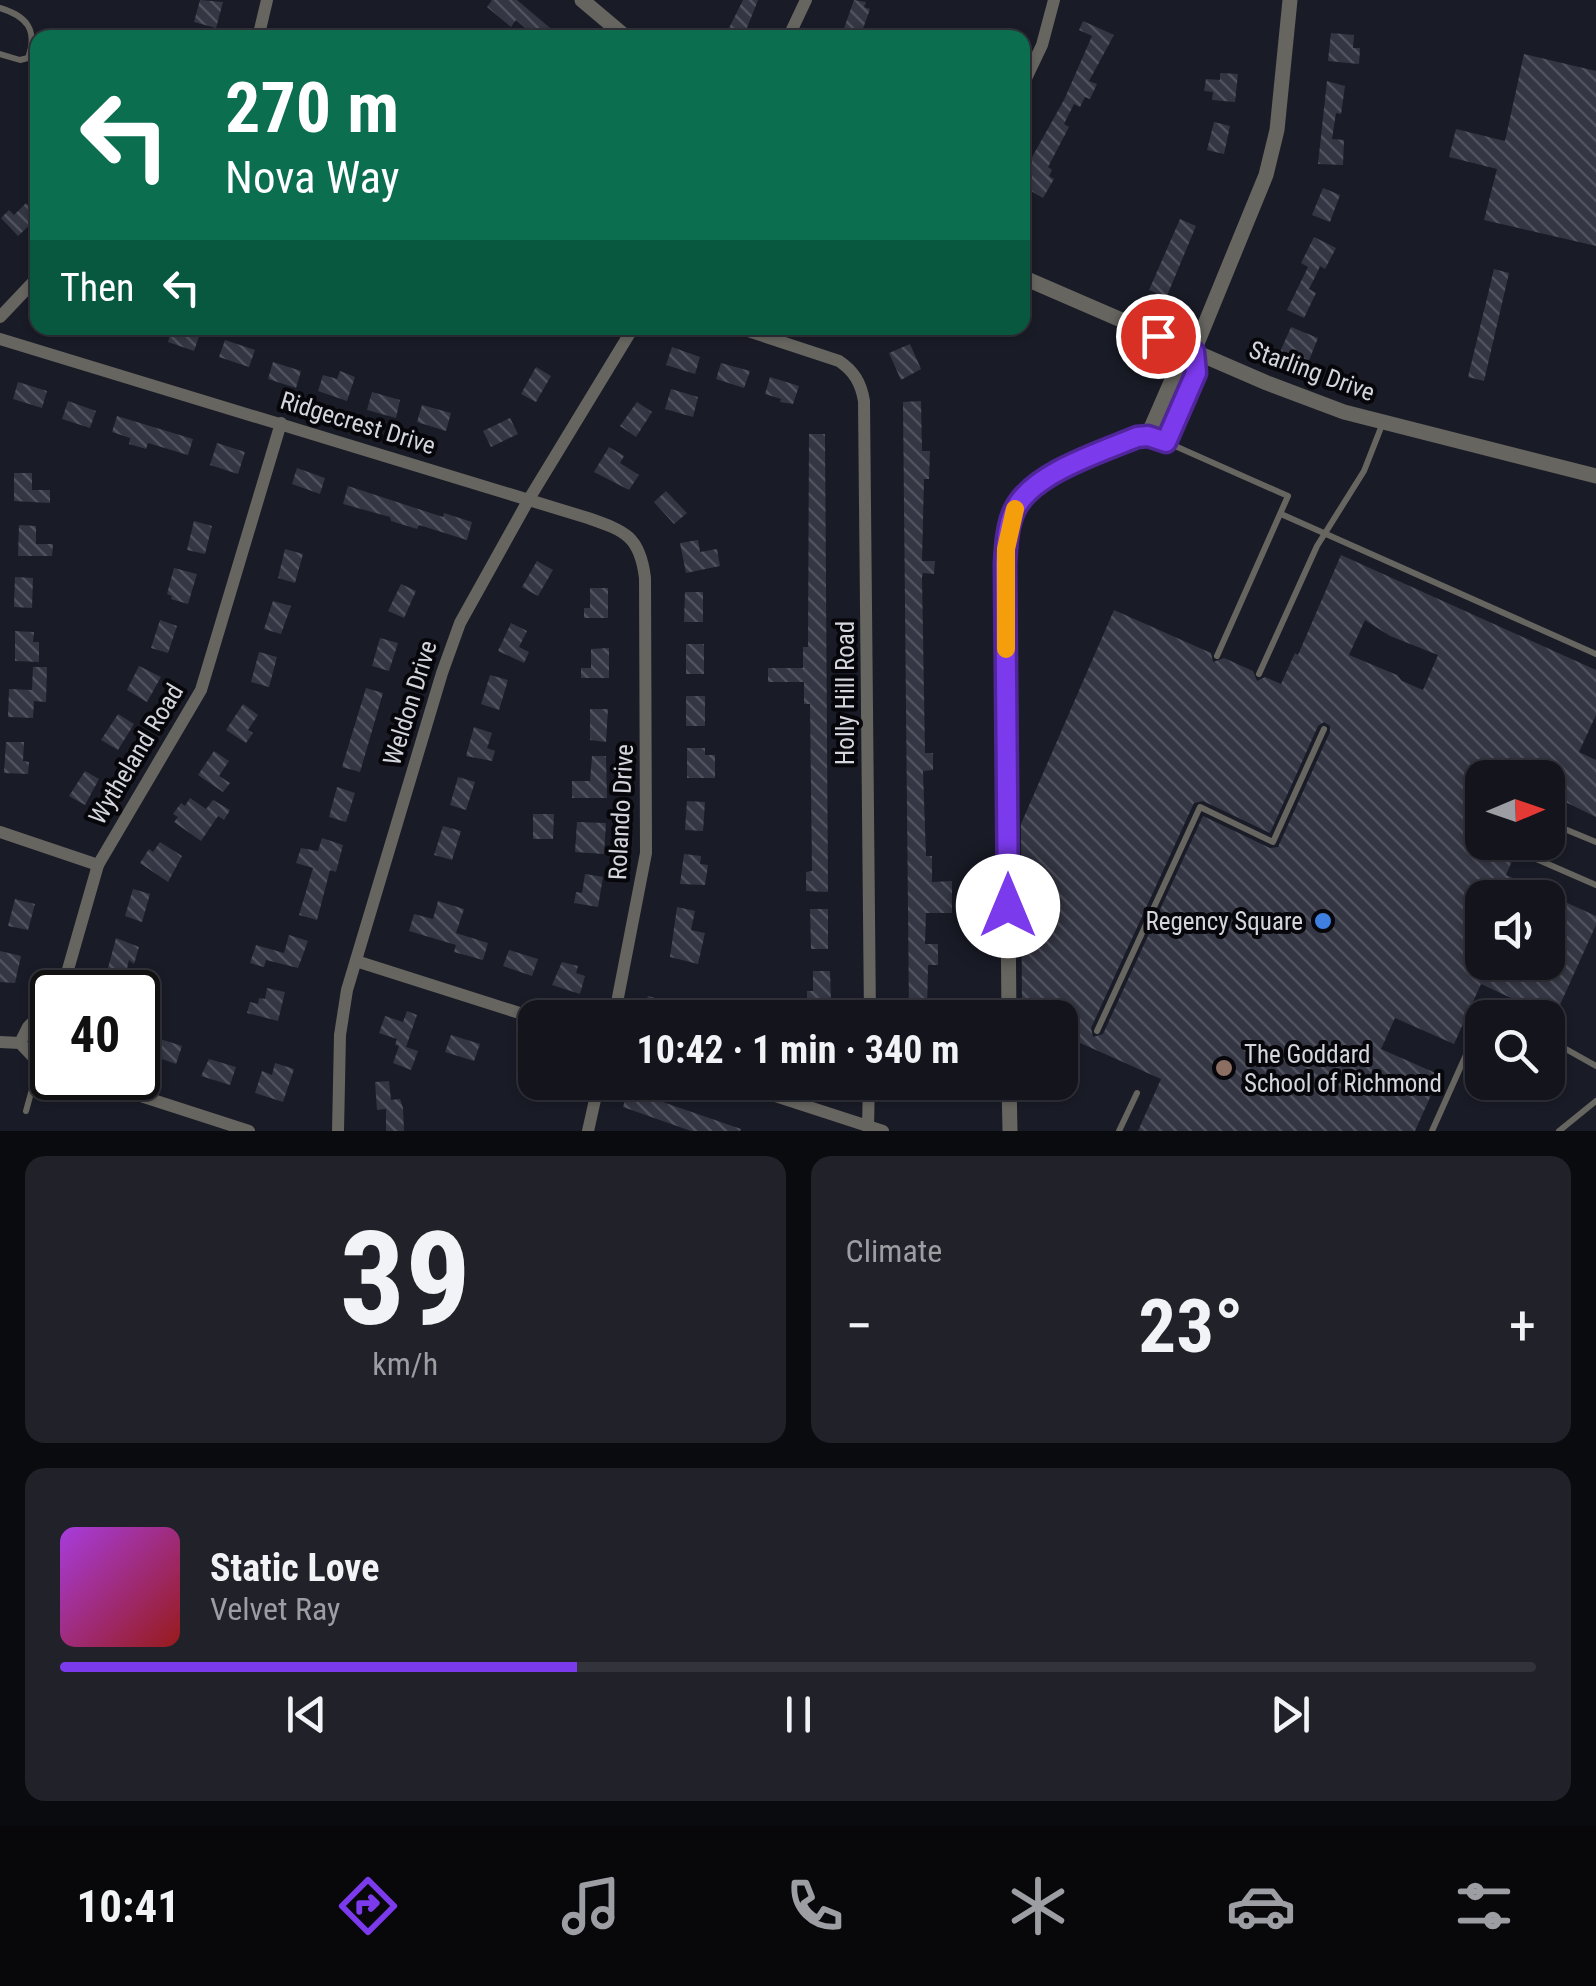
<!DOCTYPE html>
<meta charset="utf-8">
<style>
:root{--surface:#13141c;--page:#202129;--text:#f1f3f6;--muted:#9d9ea3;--line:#32333b;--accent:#7c3aed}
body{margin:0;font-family:"Roboto Condensed",sans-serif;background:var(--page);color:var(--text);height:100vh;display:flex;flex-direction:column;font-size:38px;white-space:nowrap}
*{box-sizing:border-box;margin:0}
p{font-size:32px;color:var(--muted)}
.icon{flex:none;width:55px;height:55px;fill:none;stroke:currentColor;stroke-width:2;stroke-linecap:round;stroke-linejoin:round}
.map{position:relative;height:1131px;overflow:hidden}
.panel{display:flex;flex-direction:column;gap:25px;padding:25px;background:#0a0b0f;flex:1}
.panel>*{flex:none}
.guide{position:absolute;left:30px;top:30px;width:1000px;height:305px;border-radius:20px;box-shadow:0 2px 8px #0004,0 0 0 2px var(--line);background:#0b6e4f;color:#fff;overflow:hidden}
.needle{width:65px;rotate:88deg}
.buttons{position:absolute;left:1465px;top:760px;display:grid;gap:20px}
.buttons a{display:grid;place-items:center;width:100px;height:100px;border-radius:20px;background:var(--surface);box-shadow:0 2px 8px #0004,0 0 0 2px var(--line);font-size:50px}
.speed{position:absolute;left:30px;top:970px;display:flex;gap:20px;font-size:50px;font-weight:700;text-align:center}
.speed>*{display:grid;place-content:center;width:130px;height:130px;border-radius:50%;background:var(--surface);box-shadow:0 2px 8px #0004,0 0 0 2px var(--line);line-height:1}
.speed .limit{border:5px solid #111;border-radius:15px;background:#fff;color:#111}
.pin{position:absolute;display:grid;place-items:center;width:85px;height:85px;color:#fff;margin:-42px;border:5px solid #fff;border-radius:50%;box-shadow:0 2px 10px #0007}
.me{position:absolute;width:110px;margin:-55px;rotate:0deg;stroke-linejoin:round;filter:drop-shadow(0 0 8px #0008)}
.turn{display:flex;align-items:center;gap:35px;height:210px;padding:0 30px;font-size:45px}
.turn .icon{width:130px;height:130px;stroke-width:2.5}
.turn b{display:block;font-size:70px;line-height:85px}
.then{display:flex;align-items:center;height:95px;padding:0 30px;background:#0003;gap:20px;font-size:38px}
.big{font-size:75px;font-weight:700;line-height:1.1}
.panel .card{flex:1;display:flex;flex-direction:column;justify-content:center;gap:15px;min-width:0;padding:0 35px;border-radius:20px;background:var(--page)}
.panel .dial{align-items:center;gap:0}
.dial b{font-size:130px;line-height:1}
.song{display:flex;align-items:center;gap:30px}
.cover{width:120px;height:120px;border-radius:15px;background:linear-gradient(135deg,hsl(280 70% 55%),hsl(0 70% 35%))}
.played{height:10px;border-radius:5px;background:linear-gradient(90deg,var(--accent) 35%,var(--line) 35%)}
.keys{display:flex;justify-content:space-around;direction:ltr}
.heat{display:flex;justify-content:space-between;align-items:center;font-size:55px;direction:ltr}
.panel .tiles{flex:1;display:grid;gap:25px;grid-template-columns:1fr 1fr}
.card:last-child{grid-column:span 2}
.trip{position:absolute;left:518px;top:1000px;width:560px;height:100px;border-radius:20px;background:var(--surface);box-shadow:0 2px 8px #0004,0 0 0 2px var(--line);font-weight:700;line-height:100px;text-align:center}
.tab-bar{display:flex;height:160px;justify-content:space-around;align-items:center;background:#08080b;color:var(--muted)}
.tab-bar .icon{width:70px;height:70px}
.tab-bar .current{color:var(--accent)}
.tab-bar b{font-size:45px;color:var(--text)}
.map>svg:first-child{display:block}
.building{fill:url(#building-back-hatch);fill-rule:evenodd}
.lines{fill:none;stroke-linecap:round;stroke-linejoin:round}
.service{stroke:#67655f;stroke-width:6}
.minor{stroke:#67655f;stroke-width:12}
.tertiary{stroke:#67655f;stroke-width:15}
.route-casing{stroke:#51269a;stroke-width:25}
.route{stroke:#7c3aed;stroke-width:18}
.slow{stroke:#f59e0b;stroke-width:18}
.shop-dot{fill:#3f7fe0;stroke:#06060b;stroke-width:4}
.education-dot{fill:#8d6e63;stroke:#06060b;stroke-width:4}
.labels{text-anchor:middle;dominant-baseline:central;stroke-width:8;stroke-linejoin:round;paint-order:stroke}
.street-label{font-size:25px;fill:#d4d5dd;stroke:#06060b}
.poi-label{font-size:25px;fill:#d4d5dd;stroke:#06060b;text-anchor:end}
</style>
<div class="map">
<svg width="1596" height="1131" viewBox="0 0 1596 1131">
<defs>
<pattern id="building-back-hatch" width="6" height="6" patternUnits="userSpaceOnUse" patternTransform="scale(2.5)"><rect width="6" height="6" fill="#343643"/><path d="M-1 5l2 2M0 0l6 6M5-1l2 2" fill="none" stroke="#50525e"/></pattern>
</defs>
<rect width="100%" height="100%" fill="#191b26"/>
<!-- building -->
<g class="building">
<path d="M200,0L223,2L216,28L194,22Z"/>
<path d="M492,0H517L562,38H536L516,20L511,27L487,7Z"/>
<path d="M743,0H758L743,38H724Z"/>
<path d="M854,0L866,2L864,7L870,9L860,37L843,31Z"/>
<path d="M1083,21L1114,35L1089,81L1097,84L1090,99L1085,97L1080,107L1074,104L1064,124L1069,127L1048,167L1052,170L1049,176L1054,179L1043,198L1022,186V175L1064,100L1092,36L1079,30Z"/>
<path d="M1331,33L1354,35L1353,48H1360L1359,64L1328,61Z"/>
<path d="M1524,54L1596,71V246L1484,220L1497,169L1449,157L1456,129L1505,141Z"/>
<path d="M1220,73L1238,74L1235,102L1212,100L1213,92L1204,91L1206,79L1220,80Z"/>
<path d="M1327,81L1345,86L1341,114L1336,113L1332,139L1344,140L1343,165L1318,164Z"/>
<path d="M1214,122L1230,126L1224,154L1207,150Z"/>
<path d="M1323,188L1340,195L1330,222L1312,215Z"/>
<path d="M26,203L38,217L18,236L1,218L9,210L14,215Z"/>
<path d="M1180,219L1196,226L1164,303L1153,298L1156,293L1149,290Z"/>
<path d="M1314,237L1336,248L1325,269L1320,266L1318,271L1309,289L1316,293L1304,318L1287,310L1308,267L1301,263Z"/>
<path d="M1494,269L1509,273L1484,381L1468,377Z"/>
<path d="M1291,327L1318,338L1308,363L1280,352Z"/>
<path d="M172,328L200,334L194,351L168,342Z"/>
<path d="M225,340L255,350L249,367L219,357Z"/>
<path d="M910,344L921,369L901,380L889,353Z"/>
<path d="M672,347L700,357L695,374L666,365Z"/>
<path d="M273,362L301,371L296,388L268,379Z"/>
<path d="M721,363L750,371L744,388L716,379Z"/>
<path d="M536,367L551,376L536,402L521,394Z"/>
<path d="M340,371L355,377L347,401L318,391L323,375L337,379Z"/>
<path d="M770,377L799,386L793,404L780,402L781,399L765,394Z"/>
<path d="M18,382L47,391L42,408L13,399Z"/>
<path d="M671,389L698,397L693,417L665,409Z"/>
<path d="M372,392L400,400L396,418L367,410Z"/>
<path d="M68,401L96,411L90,428L62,419Z"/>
<path d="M921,401L922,451H930L929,479H924L922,561H935L934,574L923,573L922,577L925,753H933V770L923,771L926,856H932V882L952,881V913H926L925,944H938V965H928L927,1012H909L903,402Z"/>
<path d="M637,402L652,412L636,437L620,426Z"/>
<path d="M422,405L451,413L446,431L417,422Z"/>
<path d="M117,416L193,439L188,455L148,443L146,449L129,444L130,438L112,432Z"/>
<path d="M510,418L518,434L491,447L483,431Z"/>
<path d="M809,434H825L828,892L806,891V872L812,871L810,704H804V682H768V668H803V647H808Z"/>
<path d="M217,443L245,452L238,474L210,465Z"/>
<path d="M609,447L624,456L620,463L639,475L629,490L594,472Z"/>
<path d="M297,468L325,478L320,494L292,484Z"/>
<path d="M14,473H32V490H50V503L14,501Z"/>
<path d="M348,486L443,517L444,513L472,522L467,540L419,525L417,529L391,521L390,517L343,504Z"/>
<path d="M666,491L687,513L674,524L654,502Z"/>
<path d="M194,521L212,526L205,554L187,550Z"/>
<path d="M19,525L36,526V544H53L52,556H18Z"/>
<path d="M698,540L700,552L717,549L720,566L686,573L680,543Z"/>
<path d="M285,549L303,554L295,583L278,578Z"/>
<path d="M1341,555L1596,670V715L1579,752L1596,760V817L1551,795L1548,791V778H1482V842H1520L1506,875L1596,916V925L1554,1018L1481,984L1454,1044L1395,1018L1381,1049L1440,1075L1415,1131H1138L1161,1079L1060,1034V1018H1043L1047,1003L1043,998L1035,1000L1029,1018H1022L1021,824L1114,610L1211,653L1213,662L1224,658L1253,671L1257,681L1265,677L1281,684L1295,653L1298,655ZM1365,620L1390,636L1438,655L1423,690L1402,681L1397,675L1349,655ZM1324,722L1330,726V732L1278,847L1270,848L1203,816L1103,1034L1093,1037L1091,1028L1194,803L1203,801L1270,833L1318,726ZM1482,898H1548V962H1482Z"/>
<path d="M537,561L553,570L538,596L522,587Z"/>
<path d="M174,568L197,574L188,604L171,599L172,596L167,594Z"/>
<path d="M15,577L33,578L32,608L14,607Z"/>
<path d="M401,584L416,591L404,618L388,611Z"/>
<path d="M590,588H608V618H584V608H590Z"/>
<path d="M685,592H703V622H684Z"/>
<path d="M273,601L291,606L281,634L264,629Z"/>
<path d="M160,620L177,626L168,653L151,648Z"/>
<path d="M511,623L527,631L519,647L529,652L524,663L498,651Z"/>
<path d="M15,631L34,632L33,642H39V662L15,661Z"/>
<path d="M380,638L398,643L389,671L372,666Z"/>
<rect x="686" y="644" width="18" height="30"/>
<path d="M609,648V678H581V668H591V649Z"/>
<path d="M259,652L277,657L269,687L251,682Z"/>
<path d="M139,666L161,677L147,702L127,690Z"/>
<path d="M33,667H47L46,702L34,701L33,718L8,717L9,689L32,690Z"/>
<path d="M490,675L508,680L499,710L481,704Z"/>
<path d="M366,688L383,693L360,772L342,767Z"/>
<rect x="686" y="696" width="19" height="30"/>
<path d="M243,704L258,715L248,730L253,733L246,743L226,730Z"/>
<path d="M590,709H608L606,742L590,740Z"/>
<path d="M118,714L134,724L118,750L101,740Z"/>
<path d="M474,727L492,733L487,748L495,751L492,761L466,756Z"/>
<path d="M6,742H24L23,761L29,762L28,774L4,773Z"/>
<path d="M687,748H705V755H715V778H687Z"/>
<path d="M214,751L229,761L219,776L230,783L223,792L198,775Z"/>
<path d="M592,756H606L607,798H572V781H590Z"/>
<path d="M85,771L99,779L85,805L69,796Z"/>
<path d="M458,777L475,782L466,810L450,805Z"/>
<path d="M337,787L355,793L346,822L329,817Z"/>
<path d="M190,798L206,809L213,800L230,810L224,820L218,816L201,841L174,822L178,817L173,814L181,803L185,806Z"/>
<path d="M687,801L705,802L703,831L685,830Z"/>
<path d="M533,814H554L553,839H533Z"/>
<path d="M577,822L606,823L604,854L575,852Z"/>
<path d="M443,826L461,831L452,860L434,855Z"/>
<path d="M322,838L343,845L336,872L330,870L317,920L299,915L313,868L296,863L301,848L318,851Z"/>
<path d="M160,842L182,856L168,882L140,863L149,849L153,852Z"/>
<path d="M684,854L701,856L700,864L708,865L705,885L680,884Z"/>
<path d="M585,874L603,877L598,907L574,903L576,892L582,893Z"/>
<path d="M133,889L150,894L142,922L125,916Z"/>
<path d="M15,899L35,904L28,930L8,926Z"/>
<path d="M438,901L464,909L456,933L488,943L483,960L454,952L456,945L409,931L414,914L433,919Z"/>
<path d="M677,907L695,911L691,930L705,933L698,964L670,957Z"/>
<path d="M810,909H828V949H811Z"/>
<path d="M289,935L308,941L298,968L266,960L264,967L250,963L256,945L284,953Z"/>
<path d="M116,938L139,947L134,964L129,960L126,973L108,968Z"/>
<path d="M509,950L538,959L532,976L503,966Z"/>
<path d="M0,951L21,956L15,983L0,982Z"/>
<path d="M562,962L578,966L576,973L585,976L580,994L552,985Z"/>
<path d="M813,971H830L831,1002H816L817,1010L802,1011V999H807V991H813Z"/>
<path d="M267,988L285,992L278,1021L247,1013L250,1002L258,1004L259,998L265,999Z"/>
<path d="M648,996L710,1015V1018H655L642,1013Z"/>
<path d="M407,1011L417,1015L406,1047L418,1051L411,1070L393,1063L399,1046L395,1045L397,1039L379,1033L385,1016L403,1022Z"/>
<path d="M451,1035L480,1044L474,1061L445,1052Z"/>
<path d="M154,1037L182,1046L176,1064L148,1054Z"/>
<path d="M209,1059L236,1067L230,1085L201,1076Z"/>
<path d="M275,1063L294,1069L283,1102L255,1093L262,1071L272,1075Z"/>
<path d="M389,1081L391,1100L400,1099L403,1108L404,1131H386V1109L377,1110L375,1082Z"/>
<path d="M628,1090L741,1129L740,1131H691L623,1107Z"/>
</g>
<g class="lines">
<!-- service -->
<g class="service">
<path d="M0,8C27,16 38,30 28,58L20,60L0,54"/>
<path d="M1166,442L1288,496L1217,656"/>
<path d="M1281,514L1596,654"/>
<path d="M1259,674L1317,546L1364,471L1382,425"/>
<path d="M1548,828L1550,823L1596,842"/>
<path d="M1541,842L1534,858L1596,885"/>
<path d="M1036,1018L1040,1004"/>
<path d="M1483,1018L1491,1013L1502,1018"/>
<path d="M1097,1031L1200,807L1273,842L1324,729"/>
<path d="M1548,1039L1596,1066"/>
<path d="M26,1111L39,1064"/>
<path d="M1119,1131L1137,1093"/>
<path d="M1432,1131L1482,1019"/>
<path d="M1559,1131L1596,1101"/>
</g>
<!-- minor -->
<g class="minor">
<path d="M258,38L267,0"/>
<path d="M788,38L806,0"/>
<path d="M1022,87L1042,45L1054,0"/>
<path d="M0,317L38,277"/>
<path d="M739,328L839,361C854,371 861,383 864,401L870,1018"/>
<path d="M0,339L588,518C625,531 640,536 645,578L646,853L614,1018"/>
<path d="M0,832L98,865"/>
<path d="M356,961L535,1018"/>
<path d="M59,992L67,973L98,865L201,690L281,423"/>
<path d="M0,1042L20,1043L39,1063L52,1068"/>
<path d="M20,1043L28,1027L52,1002"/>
<path d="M85,1078L249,1131"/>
<path d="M732,1082L883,1131"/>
<path d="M868,1127L869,1082"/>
<path d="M338,1131L340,1035L347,990L442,673L460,623L529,499L633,328"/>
<path d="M588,1131L599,1082"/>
</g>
<!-- tertiary -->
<g class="tertiary">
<path d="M582,0L627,38"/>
<path d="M1022,277L1267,383L1344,412L1596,476"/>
<path d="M1147,437L1178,366L1194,351L1266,175L1277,130L1290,0"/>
<path d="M1009,1018L1005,564C1010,473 1065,468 1137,437H1147L1166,442L1196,373L1194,351"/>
<path d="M1009,1082L1010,1131"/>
</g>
</g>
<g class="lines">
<defs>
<path id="route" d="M1008,906L1005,564C1006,546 1007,525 1015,509C1033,473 1101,452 1137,437L1148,436L1166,442L1196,373L1194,352L1158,336"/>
</defs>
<!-- route casing -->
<use href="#route" class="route-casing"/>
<!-- route -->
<use href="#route" class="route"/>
<!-- slow -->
<path class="slow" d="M1006,649V549L1015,509"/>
</g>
<!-- markers -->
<circle class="shop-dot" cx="1323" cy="921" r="10"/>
<circle class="education-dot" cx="1224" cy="1068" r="10"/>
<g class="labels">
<!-- street labels -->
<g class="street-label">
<text transform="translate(1312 371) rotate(20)">Starling Drive</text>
<text transform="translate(358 423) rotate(17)">Ridgecrest Drive</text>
<text transform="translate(845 693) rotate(-90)">Holly Hill Road</text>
<text transform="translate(410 703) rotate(-73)">Weldon Drive</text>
<text transform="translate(136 754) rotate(-59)">Wytheland Road</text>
<text transform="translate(621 812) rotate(-87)">Rolando Drive</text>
</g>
<!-- poi labels -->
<g class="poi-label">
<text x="1303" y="921">Regency Square</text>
<text x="1244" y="1054" text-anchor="start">The Goddard<tspan x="1244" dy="29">School of Richmond</tspan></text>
</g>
</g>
</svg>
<div class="buttons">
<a><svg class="needle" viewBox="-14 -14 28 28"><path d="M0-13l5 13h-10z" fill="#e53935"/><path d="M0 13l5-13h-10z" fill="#9d9ea3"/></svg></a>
<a><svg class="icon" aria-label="sound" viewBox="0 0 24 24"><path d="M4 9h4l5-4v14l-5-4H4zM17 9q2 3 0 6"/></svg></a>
<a><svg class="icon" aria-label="search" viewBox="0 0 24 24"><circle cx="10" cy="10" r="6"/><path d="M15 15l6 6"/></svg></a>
</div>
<div class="speed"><div class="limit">40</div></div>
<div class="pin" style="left:1158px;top:336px;background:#d93025"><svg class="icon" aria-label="arrive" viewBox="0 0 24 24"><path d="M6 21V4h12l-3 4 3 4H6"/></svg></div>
<svg class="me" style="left:1008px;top:906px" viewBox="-20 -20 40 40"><circle r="19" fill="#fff"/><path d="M0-13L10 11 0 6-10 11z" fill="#7c3aed"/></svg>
<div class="trip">10:42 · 1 min · 340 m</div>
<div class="guide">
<div class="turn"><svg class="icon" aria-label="left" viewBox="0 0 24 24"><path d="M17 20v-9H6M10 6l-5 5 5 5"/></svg><div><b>270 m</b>Nova Way</div></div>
<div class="then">Then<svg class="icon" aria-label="left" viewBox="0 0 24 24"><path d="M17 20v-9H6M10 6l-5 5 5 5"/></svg></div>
</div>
</div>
<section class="panel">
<div class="tiles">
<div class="card dial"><b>39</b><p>km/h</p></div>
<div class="card"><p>Climate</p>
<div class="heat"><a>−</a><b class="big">23°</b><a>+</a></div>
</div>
<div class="card">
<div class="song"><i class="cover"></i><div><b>Static Love</b><p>Velvet Ray</p></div></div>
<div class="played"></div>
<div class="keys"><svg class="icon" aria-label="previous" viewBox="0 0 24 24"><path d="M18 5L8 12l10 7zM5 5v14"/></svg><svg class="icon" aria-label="pause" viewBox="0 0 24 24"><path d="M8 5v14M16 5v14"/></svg><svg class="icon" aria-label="next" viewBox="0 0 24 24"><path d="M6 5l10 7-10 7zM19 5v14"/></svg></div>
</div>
</div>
</section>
<nav class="tab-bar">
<b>10:41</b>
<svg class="icon current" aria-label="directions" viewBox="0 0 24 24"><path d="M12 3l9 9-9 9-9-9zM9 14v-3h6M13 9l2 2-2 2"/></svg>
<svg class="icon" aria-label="music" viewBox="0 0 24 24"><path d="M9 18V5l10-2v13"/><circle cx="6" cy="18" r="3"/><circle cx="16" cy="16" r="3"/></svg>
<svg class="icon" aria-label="phone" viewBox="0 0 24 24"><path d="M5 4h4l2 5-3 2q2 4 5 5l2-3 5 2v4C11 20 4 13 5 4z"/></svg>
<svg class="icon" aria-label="climate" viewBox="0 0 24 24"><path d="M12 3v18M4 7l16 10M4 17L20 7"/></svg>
<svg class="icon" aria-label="car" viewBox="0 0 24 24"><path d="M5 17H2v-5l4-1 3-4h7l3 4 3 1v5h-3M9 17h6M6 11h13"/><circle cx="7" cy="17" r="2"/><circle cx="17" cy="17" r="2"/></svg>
<svg class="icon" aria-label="filters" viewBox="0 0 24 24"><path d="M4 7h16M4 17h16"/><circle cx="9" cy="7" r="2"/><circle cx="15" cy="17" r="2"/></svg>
</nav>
